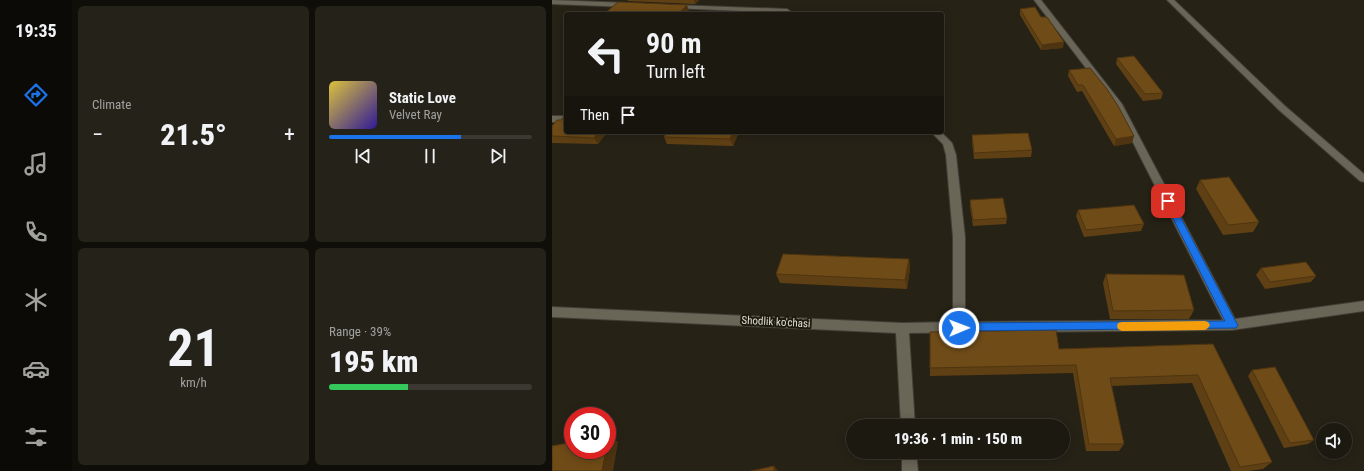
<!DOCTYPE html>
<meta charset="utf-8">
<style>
:root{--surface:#1c1a10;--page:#252319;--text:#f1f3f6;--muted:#a0a19f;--line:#3a3830;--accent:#1a73e8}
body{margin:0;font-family:"Roboto Condensed",sans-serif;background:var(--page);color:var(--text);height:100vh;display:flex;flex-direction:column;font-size:15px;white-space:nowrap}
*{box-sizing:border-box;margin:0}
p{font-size:13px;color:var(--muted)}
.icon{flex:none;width:22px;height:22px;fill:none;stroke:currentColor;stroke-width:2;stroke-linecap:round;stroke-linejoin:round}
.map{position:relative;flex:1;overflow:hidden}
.drawer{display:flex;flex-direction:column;gap:6px;padding:6px;background:#0f0e09;width:480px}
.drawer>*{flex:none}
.hud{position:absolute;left:12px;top:12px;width:380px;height:122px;border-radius:4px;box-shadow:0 2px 10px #0003,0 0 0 1px var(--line);background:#1c1a10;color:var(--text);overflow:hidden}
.fabs{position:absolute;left:764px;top:423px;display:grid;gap:8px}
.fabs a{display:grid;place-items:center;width:36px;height:36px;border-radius:50%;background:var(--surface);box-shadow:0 2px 10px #0003,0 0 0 1px var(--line);font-size:20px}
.speed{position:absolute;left:12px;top:407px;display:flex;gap:8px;font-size:20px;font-weight:700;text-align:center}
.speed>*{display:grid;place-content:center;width:52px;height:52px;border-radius:50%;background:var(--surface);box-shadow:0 2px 10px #0003,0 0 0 1px var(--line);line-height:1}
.speed .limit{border:6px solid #d22;background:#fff;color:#111}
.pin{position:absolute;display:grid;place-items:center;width:34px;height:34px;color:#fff;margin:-17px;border-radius:8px;box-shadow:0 2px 6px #0006}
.me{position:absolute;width:44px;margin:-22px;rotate:89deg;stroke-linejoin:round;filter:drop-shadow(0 0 3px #0008)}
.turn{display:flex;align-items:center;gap:14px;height:84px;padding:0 16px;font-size:18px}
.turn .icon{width:52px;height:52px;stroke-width:2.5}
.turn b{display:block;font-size:28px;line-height:34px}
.then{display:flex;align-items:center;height:38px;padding:0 16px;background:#0003;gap:8px;font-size:15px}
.big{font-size:30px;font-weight:800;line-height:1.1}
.drawer .card{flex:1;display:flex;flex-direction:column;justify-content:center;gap:6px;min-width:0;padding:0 14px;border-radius:6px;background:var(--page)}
.drawer .dial{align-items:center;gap:0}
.dial b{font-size:52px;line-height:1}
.song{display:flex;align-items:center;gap:12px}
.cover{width:48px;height:48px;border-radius:6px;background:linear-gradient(135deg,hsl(50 70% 55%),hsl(250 70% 35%))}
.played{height:4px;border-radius:2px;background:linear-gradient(90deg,var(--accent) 65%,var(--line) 65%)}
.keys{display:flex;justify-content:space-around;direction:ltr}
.heat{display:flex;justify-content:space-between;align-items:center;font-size:22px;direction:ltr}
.charge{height:6px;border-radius:3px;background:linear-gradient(90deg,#34c759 39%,var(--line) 0)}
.drawer .tiles{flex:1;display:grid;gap:6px;grid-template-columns:repeat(2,1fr)}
.trip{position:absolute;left:294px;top:419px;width:224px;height:40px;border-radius:20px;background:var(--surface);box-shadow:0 2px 10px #0003,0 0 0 1px var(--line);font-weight:800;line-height:40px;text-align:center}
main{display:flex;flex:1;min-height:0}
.menu{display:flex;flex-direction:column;width:72px;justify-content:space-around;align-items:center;background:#0b0a06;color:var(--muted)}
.menu .icon{width:28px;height:28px}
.menu .active{color:var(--accent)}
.menu b{font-size:18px;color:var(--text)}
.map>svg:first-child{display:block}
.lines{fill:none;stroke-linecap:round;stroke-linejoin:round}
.service-casing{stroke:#413e35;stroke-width:2}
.minor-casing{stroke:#413e35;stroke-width:2}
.service{fill:#696557;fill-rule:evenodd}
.minor{fill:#696557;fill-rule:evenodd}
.wall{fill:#5f4014}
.shaded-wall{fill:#4e3410}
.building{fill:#6f4b17;stroke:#4e3410}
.route{fill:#1a73e8;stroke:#114b97}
.slow{fill:#f59e0b}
.labels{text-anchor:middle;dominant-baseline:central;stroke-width:4;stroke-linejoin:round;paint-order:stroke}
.street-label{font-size:11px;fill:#e0ded5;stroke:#1c190d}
</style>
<main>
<nav class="menu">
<b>19:35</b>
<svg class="icon active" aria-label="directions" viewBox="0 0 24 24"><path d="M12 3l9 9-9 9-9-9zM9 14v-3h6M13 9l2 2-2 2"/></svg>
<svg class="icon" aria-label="music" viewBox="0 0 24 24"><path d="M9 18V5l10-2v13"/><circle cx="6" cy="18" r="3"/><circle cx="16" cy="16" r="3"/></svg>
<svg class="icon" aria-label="phone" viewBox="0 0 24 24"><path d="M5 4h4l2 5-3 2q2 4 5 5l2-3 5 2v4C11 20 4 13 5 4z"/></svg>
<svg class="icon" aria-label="climate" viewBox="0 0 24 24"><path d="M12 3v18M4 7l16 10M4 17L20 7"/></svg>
<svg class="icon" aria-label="car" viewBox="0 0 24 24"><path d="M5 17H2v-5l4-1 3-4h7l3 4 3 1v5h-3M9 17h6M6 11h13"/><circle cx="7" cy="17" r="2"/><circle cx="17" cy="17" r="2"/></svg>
<svg class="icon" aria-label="filters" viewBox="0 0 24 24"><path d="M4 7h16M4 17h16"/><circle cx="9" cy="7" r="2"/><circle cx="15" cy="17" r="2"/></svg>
</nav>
<section class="drawer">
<div class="tiles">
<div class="card"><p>Climate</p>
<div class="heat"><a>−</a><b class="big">21.5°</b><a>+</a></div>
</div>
<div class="card">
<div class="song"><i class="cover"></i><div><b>Static Love</b><p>Velvet Ray</p></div></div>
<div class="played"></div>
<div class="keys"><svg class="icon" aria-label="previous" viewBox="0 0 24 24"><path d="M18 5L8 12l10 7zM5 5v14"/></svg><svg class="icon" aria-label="pause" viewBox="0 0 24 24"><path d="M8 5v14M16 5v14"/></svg><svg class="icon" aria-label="next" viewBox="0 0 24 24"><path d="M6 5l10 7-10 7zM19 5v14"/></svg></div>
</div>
<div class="card dial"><b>21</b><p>km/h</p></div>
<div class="card"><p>Range · 39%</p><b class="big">195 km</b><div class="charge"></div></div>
</div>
</section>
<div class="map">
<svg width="812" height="471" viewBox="0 0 812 471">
<rect width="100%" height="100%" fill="#262216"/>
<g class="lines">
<defs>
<g id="service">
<path d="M0,0L76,3L79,5L76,7L0,4Z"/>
<path d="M122,5L235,9L238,11L235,13L120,8V6Z"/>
</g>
<g id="minor">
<path d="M482,0H489L570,104L683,319L812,301V311L680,330L357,333L363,426H349L344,333L0,317V307L350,323L401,322V237L394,155L391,144L379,132H389L400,143L404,155L413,237V322L671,320L562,105Z"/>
<path d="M615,0H622L733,106L812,174V182L808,181L727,110Z"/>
<rect x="0" y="116" width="14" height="6"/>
<path d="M350,452H364L366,471H350Z"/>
</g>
</defs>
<!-- service casing -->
<use href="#service" class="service-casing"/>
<!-- minor casing -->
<use href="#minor" class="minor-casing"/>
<!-- service -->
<use href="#service" class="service"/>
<!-- minor -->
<use href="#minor" class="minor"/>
</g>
<!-- wall -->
<g class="wall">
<path d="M75,0H147L143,4L76,1Z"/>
<path d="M468,9L511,48L489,50L468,15Z"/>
<path d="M565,58L611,93L609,99L591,101L564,64Z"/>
<path d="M538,68L580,143L562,146L530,91L525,92L516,76L517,70Z"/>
<path d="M0,126L55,132L46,144L0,143Z"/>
<path d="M115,132H187L181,146L115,144L112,137Z"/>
<path d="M420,135L480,150L479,157L422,159L420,142Z"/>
<path d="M648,180L707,222L701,232L671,235L644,189Z"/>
<path d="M418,200L455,218L454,224L421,226L418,207Z"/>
<path d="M526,210L592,224L589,231L532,237L524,216Z"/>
<path d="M357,259L358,268L355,289L228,283L224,274Z"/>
<path d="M709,268L764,276L759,282L713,289L704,275Z"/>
<path d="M554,274L642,310L637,319H558L551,283Z"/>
<path d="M661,344L720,462L711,469L696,471H679L640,383L559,386L572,444L567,451H534L521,373L378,376V368L507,349Z"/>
<path d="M700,370L762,440L756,444L732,448L696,376Z"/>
</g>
<!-- shaded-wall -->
<g class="shaded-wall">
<path d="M142,0H147L143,4Z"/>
<path d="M135,5L137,11L134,14H126Z"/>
<path d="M512,42L511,48L489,50L490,45Z"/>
<path d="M46,132H55L46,144L42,138Z"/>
<path d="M181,132H187L181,146L178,139Z"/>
<path d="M582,136L580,143L562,146L564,139Z"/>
<path d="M357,259L358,268L355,289L353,280Z"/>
<path d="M57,435L66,442L61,471H50L54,450H55V444Z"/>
<path d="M222,466L226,471H222Z"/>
</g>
<!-- building -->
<g class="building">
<path d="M66,2L135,5L126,14H52Z"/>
<path d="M483,7L489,17H495L512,42L490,45L468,9Z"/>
<path d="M582,56L611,93L593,94L565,58Z"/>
<path d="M538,68L555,89L566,106L582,136L564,139L531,85H526L517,70Z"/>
<path d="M14,114V132H46L42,138L0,136V126L5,120H9Z"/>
<path d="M115,132H181L178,139L112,137Z"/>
<path d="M476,133L480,150L422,153L420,135Z"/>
<path d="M677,177L707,222L676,225L648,180Z"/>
<path d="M451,198L455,218L421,220L418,200Z"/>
<path d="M582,205L592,224L534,230L526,210Z"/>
<path d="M231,254L357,259L353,280L224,274Z"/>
<path d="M754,262L764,276L718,282L709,268Z"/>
<path d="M554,274L632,275L642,310L561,311Z"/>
<path d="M504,330L507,349L661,344L720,462L688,467L646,375L558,378L572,444H537L524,365L378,368V332Z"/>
<path d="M723,367L762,440L738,443L700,370Z"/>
<path d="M55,435H57L55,444Z"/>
<path d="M21,442V450H54L50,471H0V446Z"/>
<path d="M222,466V471H199Z"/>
</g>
<!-- route -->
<path class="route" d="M613,198H616L620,201L684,322L686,325L684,328L404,331L402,328L404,324L407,323L673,321L612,201Z"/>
<!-- slow -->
<path class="slow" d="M653,321L656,322L658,325L656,328L653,330L570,331L566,329L565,326L566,323L570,322Z"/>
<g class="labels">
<!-- street labels -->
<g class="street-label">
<text transform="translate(224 322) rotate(3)">Shodlik ko'chasi</text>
</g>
</g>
</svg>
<div class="fabs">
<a><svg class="icon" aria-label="sound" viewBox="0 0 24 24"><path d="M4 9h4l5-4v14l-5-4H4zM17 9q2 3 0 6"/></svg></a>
</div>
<div class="speed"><div class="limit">30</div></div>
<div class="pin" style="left:616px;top:201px;background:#d93025"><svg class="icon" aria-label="arrive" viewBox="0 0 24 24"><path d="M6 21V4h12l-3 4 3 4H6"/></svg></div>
<svg class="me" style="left:407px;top:328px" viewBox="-20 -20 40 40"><circle r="17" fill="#1a73e8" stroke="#fff" stroke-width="3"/><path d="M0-11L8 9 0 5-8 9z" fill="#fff"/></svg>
<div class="trip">19:36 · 1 min · 150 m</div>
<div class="hud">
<div class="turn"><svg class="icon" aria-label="left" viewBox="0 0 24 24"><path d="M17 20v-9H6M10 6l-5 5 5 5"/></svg><div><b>90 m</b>Turn left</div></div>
<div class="then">Then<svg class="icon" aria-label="arrive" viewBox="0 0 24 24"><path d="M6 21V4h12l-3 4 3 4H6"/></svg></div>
</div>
</div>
</main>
